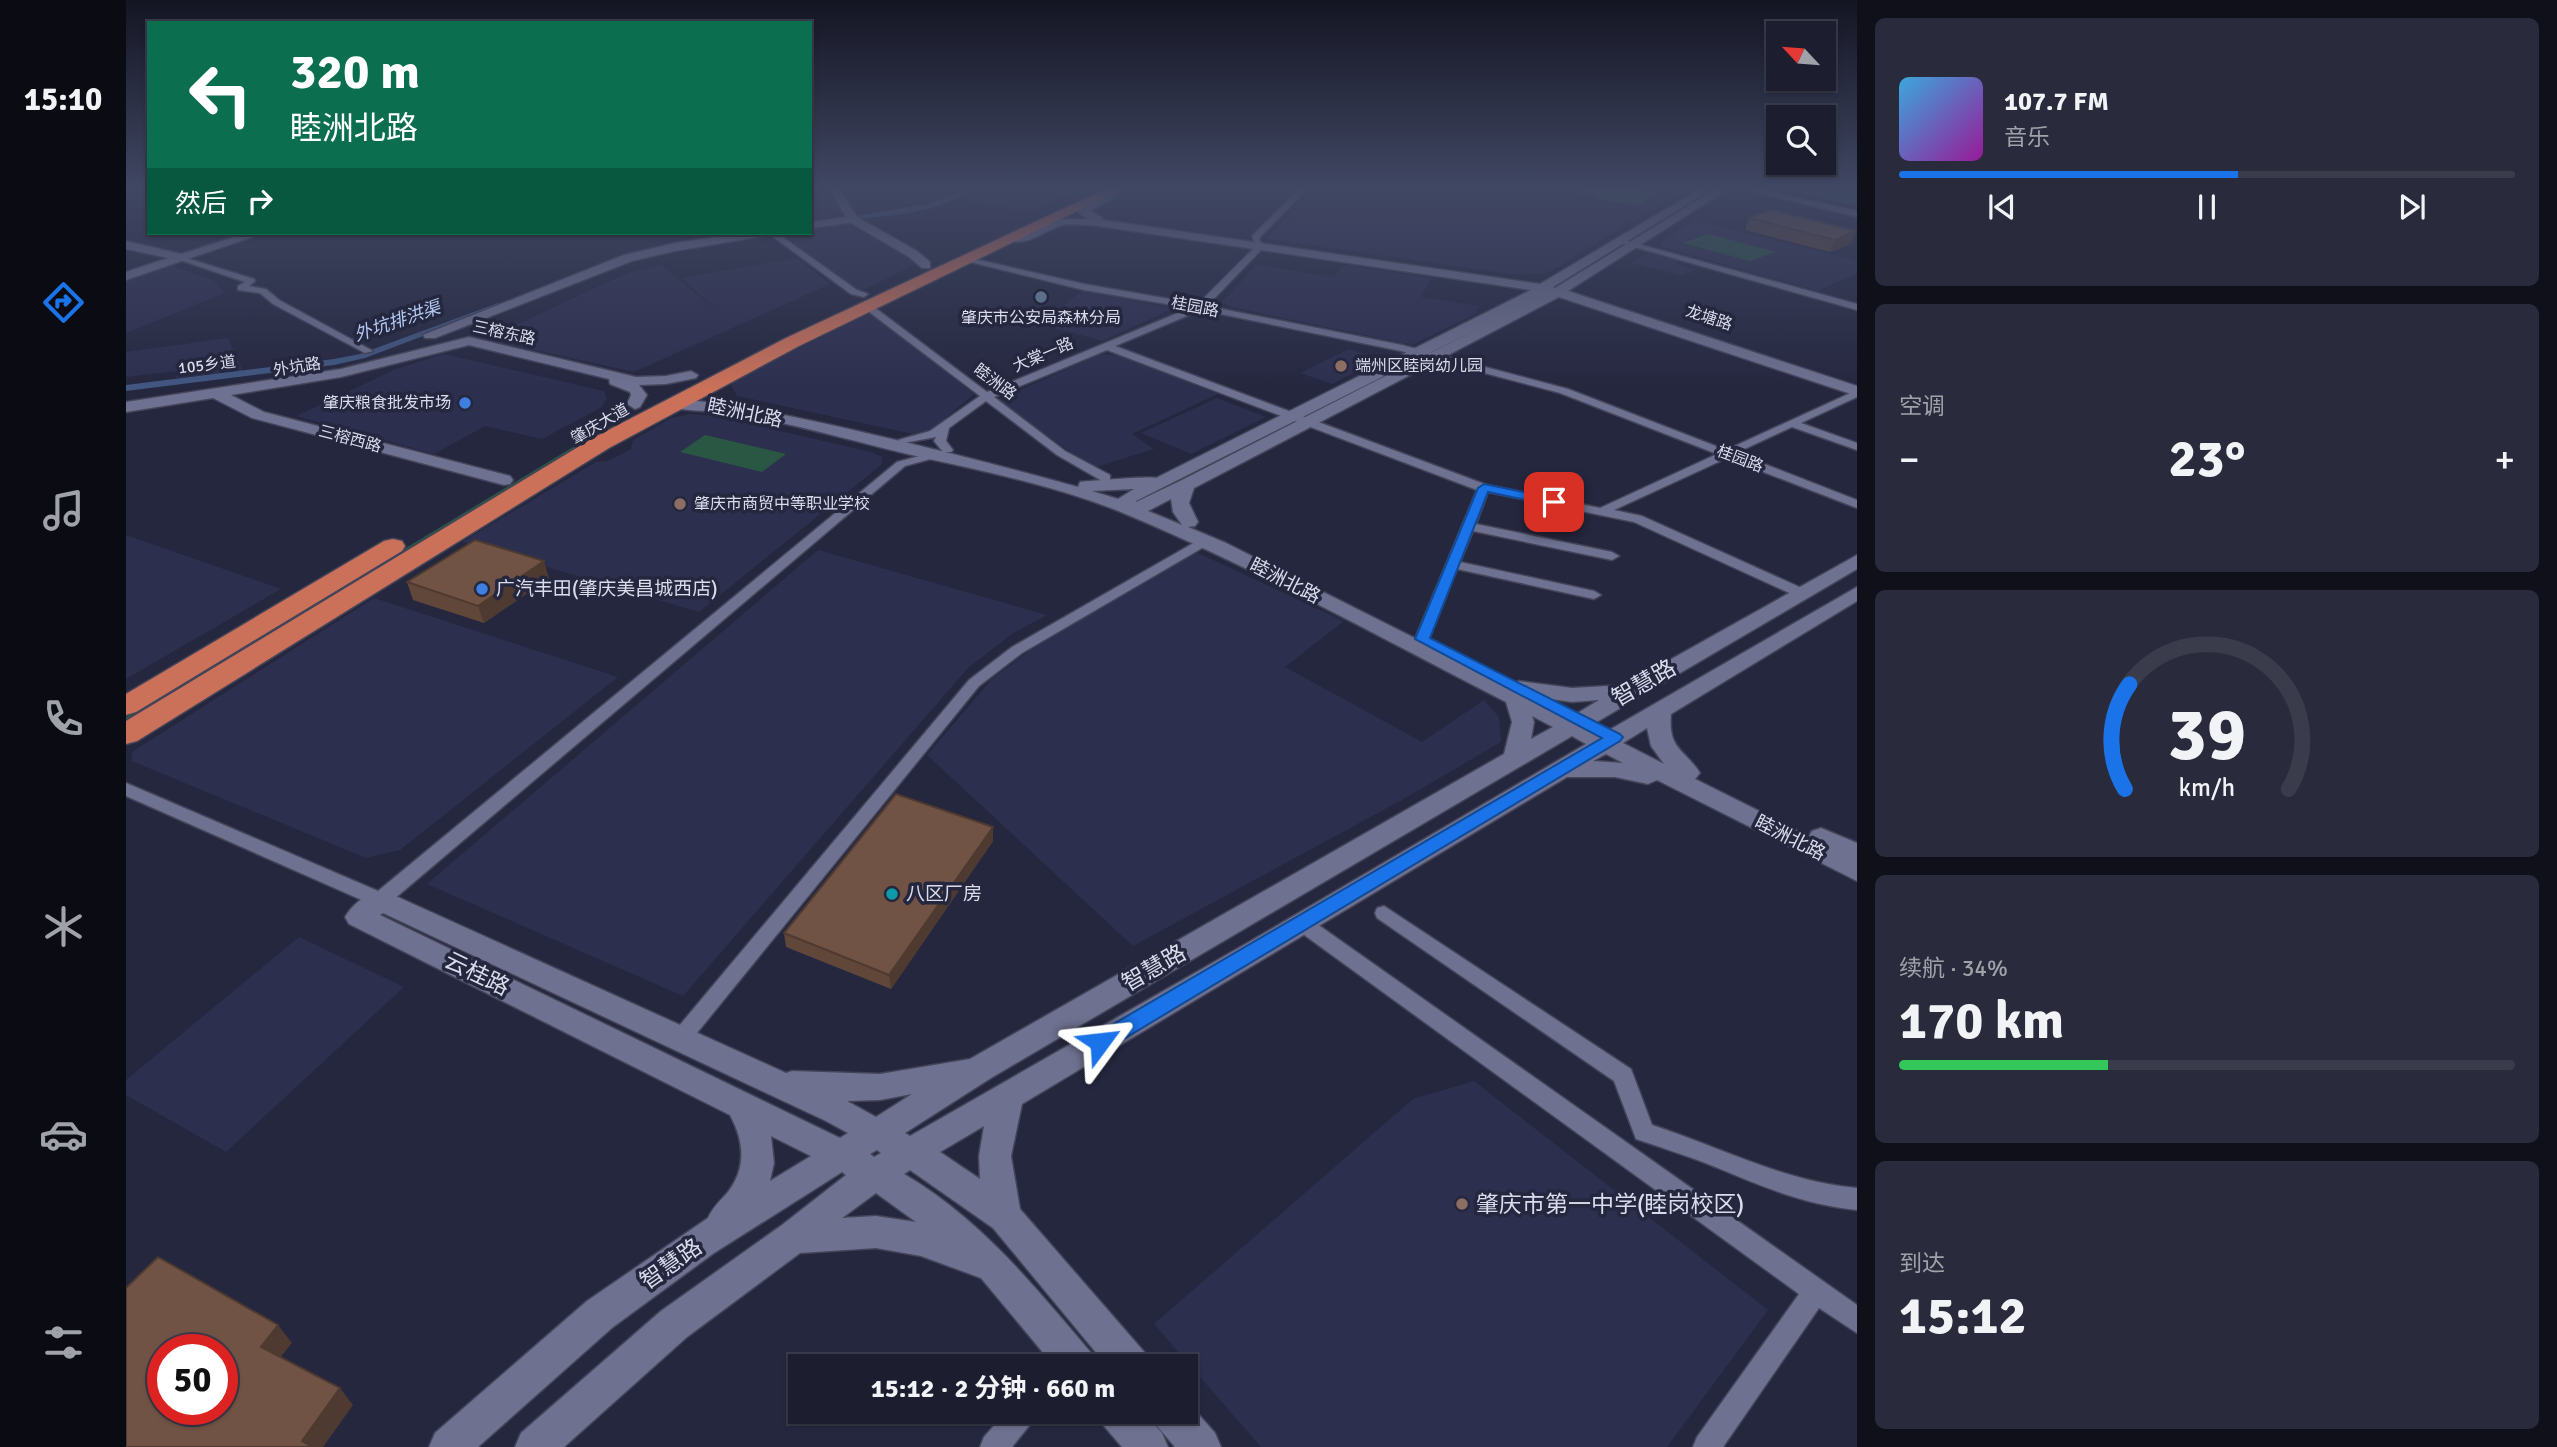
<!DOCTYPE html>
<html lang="zh">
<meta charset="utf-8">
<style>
:root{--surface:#1c1d2f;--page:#292a3b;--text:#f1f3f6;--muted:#a0a2aa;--line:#3a3b4b;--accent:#1a73e8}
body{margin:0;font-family:Signika,"Noto Sans SC",sans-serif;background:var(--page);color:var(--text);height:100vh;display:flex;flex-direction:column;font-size:26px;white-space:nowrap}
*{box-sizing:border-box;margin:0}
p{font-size:23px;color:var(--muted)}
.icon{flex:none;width:38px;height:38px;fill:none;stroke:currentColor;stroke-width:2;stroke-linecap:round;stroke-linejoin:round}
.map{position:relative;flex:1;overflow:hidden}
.panel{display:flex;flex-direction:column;gap:18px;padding:18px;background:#0f101a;width:700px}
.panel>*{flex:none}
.banner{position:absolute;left:21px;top:21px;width:665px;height:214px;border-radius:0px;box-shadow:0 2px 5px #0004,0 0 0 2px var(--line);background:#0b6e4f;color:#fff;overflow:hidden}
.needle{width:46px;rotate:296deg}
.fabs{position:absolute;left:1640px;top:21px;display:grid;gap:14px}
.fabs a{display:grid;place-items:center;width:70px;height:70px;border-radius:0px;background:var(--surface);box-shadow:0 2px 5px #0004,0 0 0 2px var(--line);font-size:35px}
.speed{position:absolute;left:21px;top:1334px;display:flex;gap:14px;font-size:35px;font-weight:700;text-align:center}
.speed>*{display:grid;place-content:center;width:91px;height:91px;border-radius:50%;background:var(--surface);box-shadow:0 2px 5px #0004,0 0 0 2px var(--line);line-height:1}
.speed .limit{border:10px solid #d22;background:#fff;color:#111}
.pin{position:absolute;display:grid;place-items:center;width:60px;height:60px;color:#fff;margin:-30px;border-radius:14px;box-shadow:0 4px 10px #0006}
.me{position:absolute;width:77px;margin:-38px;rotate:60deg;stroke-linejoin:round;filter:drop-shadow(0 0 5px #0008)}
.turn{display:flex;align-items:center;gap:24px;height:147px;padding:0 28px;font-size:32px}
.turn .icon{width:91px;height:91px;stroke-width:2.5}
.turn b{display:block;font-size:49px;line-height:60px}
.then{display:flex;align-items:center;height:66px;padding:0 28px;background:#0003;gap:14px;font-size:26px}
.big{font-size:52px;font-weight:700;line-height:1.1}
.panel .card{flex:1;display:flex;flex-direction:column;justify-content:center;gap:10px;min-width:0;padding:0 24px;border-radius:10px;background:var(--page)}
.panel .dial{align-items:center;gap:0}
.dial svg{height:182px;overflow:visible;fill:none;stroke:var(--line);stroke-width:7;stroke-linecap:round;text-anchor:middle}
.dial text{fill:var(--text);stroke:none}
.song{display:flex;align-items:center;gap:21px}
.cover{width:84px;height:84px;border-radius:10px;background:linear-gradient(135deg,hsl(200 70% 55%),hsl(300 70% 35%))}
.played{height:7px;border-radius:4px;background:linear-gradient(90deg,var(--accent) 55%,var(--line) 55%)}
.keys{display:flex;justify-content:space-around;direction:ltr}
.heat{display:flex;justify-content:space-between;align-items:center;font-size:38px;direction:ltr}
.charge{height:10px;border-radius:5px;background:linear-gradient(90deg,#34c759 34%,var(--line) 0)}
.trip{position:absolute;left:662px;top:1354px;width:410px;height:70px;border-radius:0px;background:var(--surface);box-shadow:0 2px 5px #0004,0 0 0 2px var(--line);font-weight:700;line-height:70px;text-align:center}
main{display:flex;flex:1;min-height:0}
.tabs{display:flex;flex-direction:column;width:126px;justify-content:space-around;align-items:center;background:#0b0c13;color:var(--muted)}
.tabs .icon{width:49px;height:49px}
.tabs .active{color:var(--accent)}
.tabs b{font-size:32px;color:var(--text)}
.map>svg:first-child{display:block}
.built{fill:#2d2f4e}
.green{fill:#295743}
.forest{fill:#336e54}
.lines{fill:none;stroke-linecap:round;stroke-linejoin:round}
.canal{fill:#415681;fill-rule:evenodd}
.street-casing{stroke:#444459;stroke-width:3}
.secondary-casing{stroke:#444459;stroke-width:3}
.highway-casing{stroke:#444459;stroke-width:3}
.street{fill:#6e718f;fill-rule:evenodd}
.secondary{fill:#6e718f;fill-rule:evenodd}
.highway{fill:#cb7159;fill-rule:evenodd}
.wall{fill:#60473a}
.shaded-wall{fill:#4e3a30}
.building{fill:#705344;stroke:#4e3a30;stroke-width:2;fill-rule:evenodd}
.route{fill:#1a73e8;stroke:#114b97;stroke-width:2}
.service-dot{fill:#5c6f8a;stroke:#25273f;stroke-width:2.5}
.education-dot{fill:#8d6e63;stroke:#25273f;stroke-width:2.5}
.shop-dot{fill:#3f7fe0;stroke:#25273f;stroke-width:2.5}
.culture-dot{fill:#0f9aa8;stroke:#25273f;stroke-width:2.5}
.labels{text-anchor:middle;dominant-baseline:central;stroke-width:7;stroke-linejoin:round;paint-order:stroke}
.far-street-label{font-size:16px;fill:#dadcec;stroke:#25273f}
.far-poi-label{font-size:16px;fill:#dadcec;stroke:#25273f;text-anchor:start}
.far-water-label{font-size:18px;font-style:italic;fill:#b4c9f2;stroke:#25273f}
.street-label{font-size:19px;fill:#dadcec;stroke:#25273f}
.poi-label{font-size:19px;fill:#dadcec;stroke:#25273f;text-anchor:start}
.near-street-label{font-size:23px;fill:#dadcec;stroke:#25273f}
.near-poi-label{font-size:23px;fill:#dadcec;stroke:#25273f;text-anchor:start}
</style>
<main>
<nav class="tabs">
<b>15:10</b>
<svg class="icon active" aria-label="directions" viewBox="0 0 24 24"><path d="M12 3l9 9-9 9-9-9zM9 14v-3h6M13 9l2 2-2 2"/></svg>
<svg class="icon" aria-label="music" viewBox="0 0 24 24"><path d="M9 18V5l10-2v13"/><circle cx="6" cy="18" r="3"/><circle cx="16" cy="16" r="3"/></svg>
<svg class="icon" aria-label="phone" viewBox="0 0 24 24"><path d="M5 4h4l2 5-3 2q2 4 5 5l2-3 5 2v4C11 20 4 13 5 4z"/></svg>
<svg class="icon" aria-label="climate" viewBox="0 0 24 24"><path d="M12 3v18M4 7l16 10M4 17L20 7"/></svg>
<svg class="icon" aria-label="car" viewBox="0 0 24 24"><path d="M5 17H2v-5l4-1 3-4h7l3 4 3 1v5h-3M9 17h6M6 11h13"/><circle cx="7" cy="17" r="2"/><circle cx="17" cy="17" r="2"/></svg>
<svg class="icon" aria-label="filters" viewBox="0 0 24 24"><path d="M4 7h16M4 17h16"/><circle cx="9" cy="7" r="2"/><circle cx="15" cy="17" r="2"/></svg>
</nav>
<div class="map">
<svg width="1731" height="1447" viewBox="0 0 1731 1447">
<rect width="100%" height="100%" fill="#25273f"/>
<!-- built -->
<g class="built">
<path d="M684,187H701L718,214L684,220Z"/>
<path d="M857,187H954L902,212L839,199Z"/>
<path d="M1191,187H1556L1561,189L1425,271L1417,274H1385L1140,239Z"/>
<path d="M1568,220L1731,261V273L1692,291L1534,246L1535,242Z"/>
<path d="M718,222L793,263L736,290H728L652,233H684V228Z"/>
<path d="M1524,252L1555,260L1548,263L1570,270L1554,275L1505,263Z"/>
<path d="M671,258L704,284L508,372L373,342L370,338L373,333L473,286L503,273L535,265L591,311L556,278Z"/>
<path d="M1131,265L1208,277L1218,265L1305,278L1295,297L1353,306L1349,314L1286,345L1105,307L1096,302Z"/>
<path d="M47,266L86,280L99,293L0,333V281Z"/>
<path d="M956,291L1041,307L1043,310L977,341L914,324Z"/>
<path d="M744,313L848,394L804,431L787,434L611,396L604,382Z"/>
<path d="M102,338L117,371L50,378L52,371L0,377V352Z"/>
<path d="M1223,349L1255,359L1206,384L1174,373Z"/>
<path d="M318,354L478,391L481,398L476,407L416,439L359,426L308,454L170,416L270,369Z"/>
<path d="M975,354L997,356L1092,394L1006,434L1028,449L967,468L871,400Z"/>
<path d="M1091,398L1140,417L1065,454L1015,433Z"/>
<path d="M564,414L589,416L745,452L757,457L755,465L573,612L336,542L470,462L482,461L505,449L507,440L545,418Z"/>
<path d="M0,535L155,589L0,679Z"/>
<path d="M692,550L921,615L886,634L842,668L557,996L301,884Z"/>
<path d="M1070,552L1218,621L1159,667L1296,742L1358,700L1373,717L1375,742L1274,801L1007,946L801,755L866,679L912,644Z"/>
<path d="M248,598L492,677L274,850L240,858L6,761V752Z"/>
<path d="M173,937L278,987L100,1152L0,1095V1080Z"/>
<path d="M1348,1081L1642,1310L1541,1447H1135L1028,1324L1287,1099Z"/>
</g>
<!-- green -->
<g class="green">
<path d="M1645,187H1731V206Z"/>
<path d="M1582,234H1583L1650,252L1624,261L1557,243Z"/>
<path d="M579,435L660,454L636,472L554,452Z"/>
<path d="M447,447L458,450L0,730V717Z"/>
</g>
<!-- forest -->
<path class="forest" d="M1456,187H1492L1533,192L1511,205L1471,199L1472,196L1453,193Z"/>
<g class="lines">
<!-- canal -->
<g class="canal">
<path d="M840,187H847C816,215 754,216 714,221L711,219L801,204L831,193Z"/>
<path d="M372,303L379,305L239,358L208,365L0,391V385L208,359L234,354Z"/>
</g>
<defs>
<g id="street">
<path d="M1175,187H1183L1133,238L1137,248L1081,306L1276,345L1442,389L1600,450L1731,390V397L1675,423L1731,443V450L1666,427L1610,453L1731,500V508L1601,458L1488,510L1516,516L1680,590L1682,593L1680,596H1670L1508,522L1362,492L1350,524L1486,552L1493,556L1486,560L1347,531L1334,562L1468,591L1475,595L1468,599L1331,569L1303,639L1301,642H1291L1289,639L1351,490L981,350L868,397L939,451L984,475V481H976L931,455L860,401L823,428L820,441L827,450L825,452H817L808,441L810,437L778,443L772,440L804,431L854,396L738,308V304H744L861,392L1064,308L958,290L840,261V257L958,284L1072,304L1130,246L1126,236ZM1075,310L1275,351L1434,393L1591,454L1474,508L1361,485L989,346Z"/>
<path d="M642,233H651L731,290L742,294L738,297L725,294Z"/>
<path d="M1494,239L1731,304V310L1494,243Z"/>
<path d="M54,256L128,279L129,281L123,286L140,289L153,300L247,351L239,353L147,304L134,293L112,290V286L119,282L54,260Z"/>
<path d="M808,452L814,455L812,457L779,466L261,905L254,907L247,905L0,796V783L252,891L771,462Z"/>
<path d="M1078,537L1083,538V544L896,653L853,686L562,1044L555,1047L548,1044L545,1038L548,1032L843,680L886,647Z"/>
<path d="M1258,906L1505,1069L1526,1125C1594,1147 1659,1182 1731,1188V1210C1679,1205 1635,1186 1587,1166C1562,1156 1536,1148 1510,1139L1488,1081L1251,918L1249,913L1251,908Z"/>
<path d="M1177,917L1184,919L1731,1305V1333L1693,1308L1597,1447H1567L1571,1437L1673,1294L1170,929L1168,924L1170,919Z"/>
<path d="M880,1412H911L907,1421L886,1447H854L858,1437Z"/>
</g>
<g id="secondary">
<path d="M702,187H712L731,217L791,251L804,262V268H796L783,257L725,223L684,228V222L720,217Z"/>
<path d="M988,187L992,188V192L983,201L964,211L976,217L977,220L1414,284L1577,187H1589L1427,287L1429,288L1593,187H1605L1442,291L1731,386V396L1433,297L1068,488L1063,503L1072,522L1069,526L1062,527L1100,543L1384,686L1393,681L1446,688L1499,685L1731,555V569L1464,726L1478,733L1731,587V601L1545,714C1542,750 1558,748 1574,773L1569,779L1683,836L1686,831L1695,828L1731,843V881L1531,780L1522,784L1489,777H1441L896,1104L885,1156L894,1209L1020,1354L1026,1367H982L867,1228L784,1170L778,1174C854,1218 910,1288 966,1354L972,1367H929L855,1278L795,1256L750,1248L674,1253L561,1337L438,1447H389L395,1433L535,1311L656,1225L720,1175L716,1172L588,1253L487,1327L352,1447H303L309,1433L461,1301L582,1218C587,1207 594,1201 602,1192C621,1167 618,1141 604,1115L223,924L219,917C228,902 246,888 263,893L660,1073L666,1071L754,1074L844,1059L1378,754L1386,722L1380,702C1251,636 1124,565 990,510C926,485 857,471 790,456C729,442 667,423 604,413C590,411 545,411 537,404C560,381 903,473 952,487L954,482C961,481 1025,476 1030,478L1405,290L966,225C957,225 947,224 938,225C920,228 898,251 880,238L899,234L935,219H963L952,213V209ZM1359,325L1056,480L1010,502V501ZM1008,489L992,499L966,491ZM1045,499L1047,512L1056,525L1022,511ZM1404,696L1446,702L1473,700L1445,717ZM1406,716L1427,727L1405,739L1408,722ZM1521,728L1525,746L1538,764L1497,743ZM1446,736L1460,744L1123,942L784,1136L779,1133L865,1078ZM1480,754L1497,763L1467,761ZM257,913L700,1121L722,1133L714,1138L254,915ZM786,1094L750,1117L721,1101L754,1100ZM858,1126L853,1156L854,1179L814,1152ZM645,1136L685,1156L644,1181L648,1163ZM751,1150L755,1153L748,1157L744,1154ZM750,1193L790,1222L750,1216L716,1218Z"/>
<path d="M1609,187H1626L1731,211V217Z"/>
<path d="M121,233H138L0,280V272L42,258L0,249V241L55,254Z"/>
<path d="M618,233H644L638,236L549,251L506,261L309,338H299L297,335L498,255L549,243Z"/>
<path d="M343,337L510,377L540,376L565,371L572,375L570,378L540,384L513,385L521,395L514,407L509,409L501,404L505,395L504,392L484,384L483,379L343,345L215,377L105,395L138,412L384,476L387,480L384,484L378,485L126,418L87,398L0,412V402L215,369Z"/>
<path d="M1059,1399L1089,1433L1095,1447H1049L1031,1426L1026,1412H1059Z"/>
<path d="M973,1412H1018L1036,1433L1042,1447H996L978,1426Z"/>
</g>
<g id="highway">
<path d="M984,187H1001L673,346L483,448L11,741L0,744V721L467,438L660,338Z"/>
<path d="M267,539L276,541L279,546L276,551L10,712L0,715V694L258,541Z"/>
</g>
</defs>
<!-- street casing -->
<use href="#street" class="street-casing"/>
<!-- secondary casing -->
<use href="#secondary" class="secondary-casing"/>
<!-- highway casing -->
<use href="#highway" class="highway-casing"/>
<!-- street -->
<use href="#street" class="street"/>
<!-- secondary -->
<use href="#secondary" class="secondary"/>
<!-- highway -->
<use href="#highway" class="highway"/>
</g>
<!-- wall -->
<g class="wall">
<path d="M1623,218L1725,244L1704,252L1619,230Z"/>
<path d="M423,578L358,623L287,600L281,582Z"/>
<path d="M867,827V841L765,989L660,947L658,933Z"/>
</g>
<!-- shaded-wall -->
<g class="shaded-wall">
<path d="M1730,231L1725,244L1704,252L1709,240Z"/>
<path d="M418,561L423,578L358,623L352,606Z"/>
<path d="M867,827V841L765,989L763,975Z"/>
<path d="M152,1325L166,1343L149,1364L135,1347Z"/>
<path d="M214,1388L227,1405L197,1447H181L176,1441Z"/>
</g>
<!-- building -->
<g class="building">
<path d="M1645,210L1730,231L1709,240L1623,218Z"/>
<path d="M349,540L418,561L352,606L281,582Z"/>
<path d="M770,794L867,827L763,975L658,933Z"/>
<path d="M32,1257L152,1325L135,1347L214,1388L176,1441L186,1447H0V1288ZM37,1349H96V1409H37Z"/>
</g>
<!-- sky -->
<linearGradient id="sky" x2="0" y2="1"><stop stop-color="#141523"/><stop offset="0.48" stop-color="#404763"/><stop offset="1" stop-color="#404763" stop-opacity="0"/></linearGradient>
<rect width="1731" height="389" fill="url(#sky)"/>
<!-- route -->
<path class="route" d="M1358,484L1428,498L1434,502L1428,506L1362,492L1304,638L1494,734L1497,737L1494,741L981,1049L974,1051L967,1049L964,1042L967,1036L1476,738L1289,639L1352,488Z"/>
<!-- markers -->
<circle class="service-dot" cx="915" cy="297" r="7"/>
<g class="education-dot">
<circle cx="1215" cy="366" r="7"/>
<circle cx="554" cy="504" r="7"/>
<circle cx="1336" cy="1204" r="7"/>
</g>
<g class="shop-dot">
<circle cx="339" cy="403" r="7"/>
<circle cx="356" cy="589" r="7"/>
</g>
<circle class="culture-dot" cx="766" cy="894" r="7"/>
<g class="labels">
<!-- far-street labels -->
<g class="far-street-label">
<text transform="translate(1069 307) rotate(11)">桂园路</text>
<text transform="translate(1583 318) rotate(18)">龙塘路</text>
<text transform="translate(378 333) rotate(12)">三榕东路</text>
<text transform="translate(917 355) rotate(-23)">大棠一路</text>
<text transform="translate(81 365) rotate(-7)">105乡道</text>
<text transform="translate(171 367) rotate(-9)">外坑路</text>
<text transform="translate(869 382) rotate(37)">睦洲路</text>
<text transform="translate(474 424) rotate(-30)">肇庆大道</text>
<text transform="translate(224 439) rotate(15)">三榕西路</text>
<text transform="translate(1614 459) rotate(21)">桂园路</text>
</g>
<!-- far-poi labels -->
<g class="far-poi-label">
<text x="915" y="318" text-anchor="middle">肇庆市公安局森林分局</text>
<text x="1229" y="366">端州区睦岗幼儿园</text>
<text x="325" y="403" text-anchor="end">肇庆粮食批发市场</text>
<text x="568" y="504">肇庆市商贸中等职业学校</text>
</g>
<!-- far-water labels -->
<g class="far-water-label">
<text transform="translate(271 321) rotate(-19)">外坑排洪渠</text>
</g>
<!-- street labels -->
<g class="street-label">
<text transform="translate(619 413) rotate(12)">睦洲北路</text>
<text transform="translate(1159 581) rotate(27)">睦洲北路</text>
<text transform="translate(1664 838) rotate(27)">睦洲北路</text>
</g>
<!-- poi labels -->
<g class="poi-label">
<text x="370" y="589">广汽丰田(肇庆美昌城西店)</text>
<text x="780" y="894">八区厂房</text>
</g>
<!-- near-street labels -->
<g class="near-street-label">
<text transform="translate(1518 683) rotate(-30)">智慧路</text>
<text transform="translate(1028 968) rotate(-30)">智慧路</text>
<text transform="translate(351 974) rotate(26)">云桂路</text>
<text transform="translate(545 1264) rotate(-35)">智慧路</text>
</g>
<!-- near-poi labels -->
<g class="near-poi-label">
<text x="1350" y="1204">肇庆市第一中学(睦岗校区)</text>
</g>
</g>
</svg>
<div class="fabs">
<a><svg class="needle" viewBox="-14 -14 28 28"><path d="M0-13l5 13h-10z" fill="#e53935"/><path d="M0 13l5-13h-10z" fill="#a0a2aa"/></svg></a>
<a><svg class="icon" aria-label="search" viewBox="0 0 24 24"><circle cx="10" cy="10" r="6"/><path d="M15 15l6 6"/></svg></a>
</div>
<div class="speed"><div class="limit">50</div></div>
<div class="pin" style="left:1428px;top:502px;background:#d93025"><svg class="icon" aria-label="arrive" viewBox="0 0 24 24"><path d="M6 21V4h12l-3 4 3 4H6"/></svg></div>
<svg class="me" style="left:974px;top:1042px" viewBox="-20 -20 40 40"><path d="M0-17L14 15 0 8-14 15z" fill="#1a73e8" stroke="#fff" stroke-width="4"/></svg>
<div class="trip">15:12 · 2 分钟 · 660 m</div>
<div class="banner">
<div class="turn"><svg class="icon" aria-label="left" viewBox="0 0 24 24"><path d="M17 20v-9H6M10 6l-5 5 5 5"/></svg><div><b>320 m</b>睦洲北路</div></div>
<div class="then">然后<svg class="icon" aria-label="right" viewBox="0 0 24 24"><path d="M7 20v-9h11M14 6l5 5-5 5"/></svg></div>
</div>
</div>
<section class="panel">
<div class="card">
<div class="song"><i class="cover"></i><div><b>107.7 FM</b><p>音乐</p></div></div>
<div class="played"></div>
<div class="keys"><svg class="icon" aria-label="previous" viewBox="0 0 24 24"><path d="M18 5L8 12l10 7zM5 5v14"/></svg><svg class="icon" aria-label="pause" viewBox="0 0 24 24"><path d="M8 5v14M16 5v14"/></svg><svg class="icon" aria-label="next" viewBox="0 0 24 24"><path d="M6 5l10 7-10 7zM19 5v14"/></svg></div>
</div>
<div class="card"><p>空调</p>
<div class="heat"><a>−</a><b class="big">23°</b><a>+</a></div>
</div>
<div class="card dial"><svg viewBox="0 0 100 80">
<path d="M14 69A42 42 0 1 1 86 69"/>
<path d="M14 69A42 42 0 0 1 16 23" stroke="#1a73e8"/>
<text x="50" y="56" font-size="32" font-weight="700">39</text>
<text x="50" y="72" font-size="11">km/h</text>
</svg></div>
<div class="card"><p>续航 · 34%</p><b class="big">170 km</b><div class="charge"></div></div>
<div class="card"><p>到达</p><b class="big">15:12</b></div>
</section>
</main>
